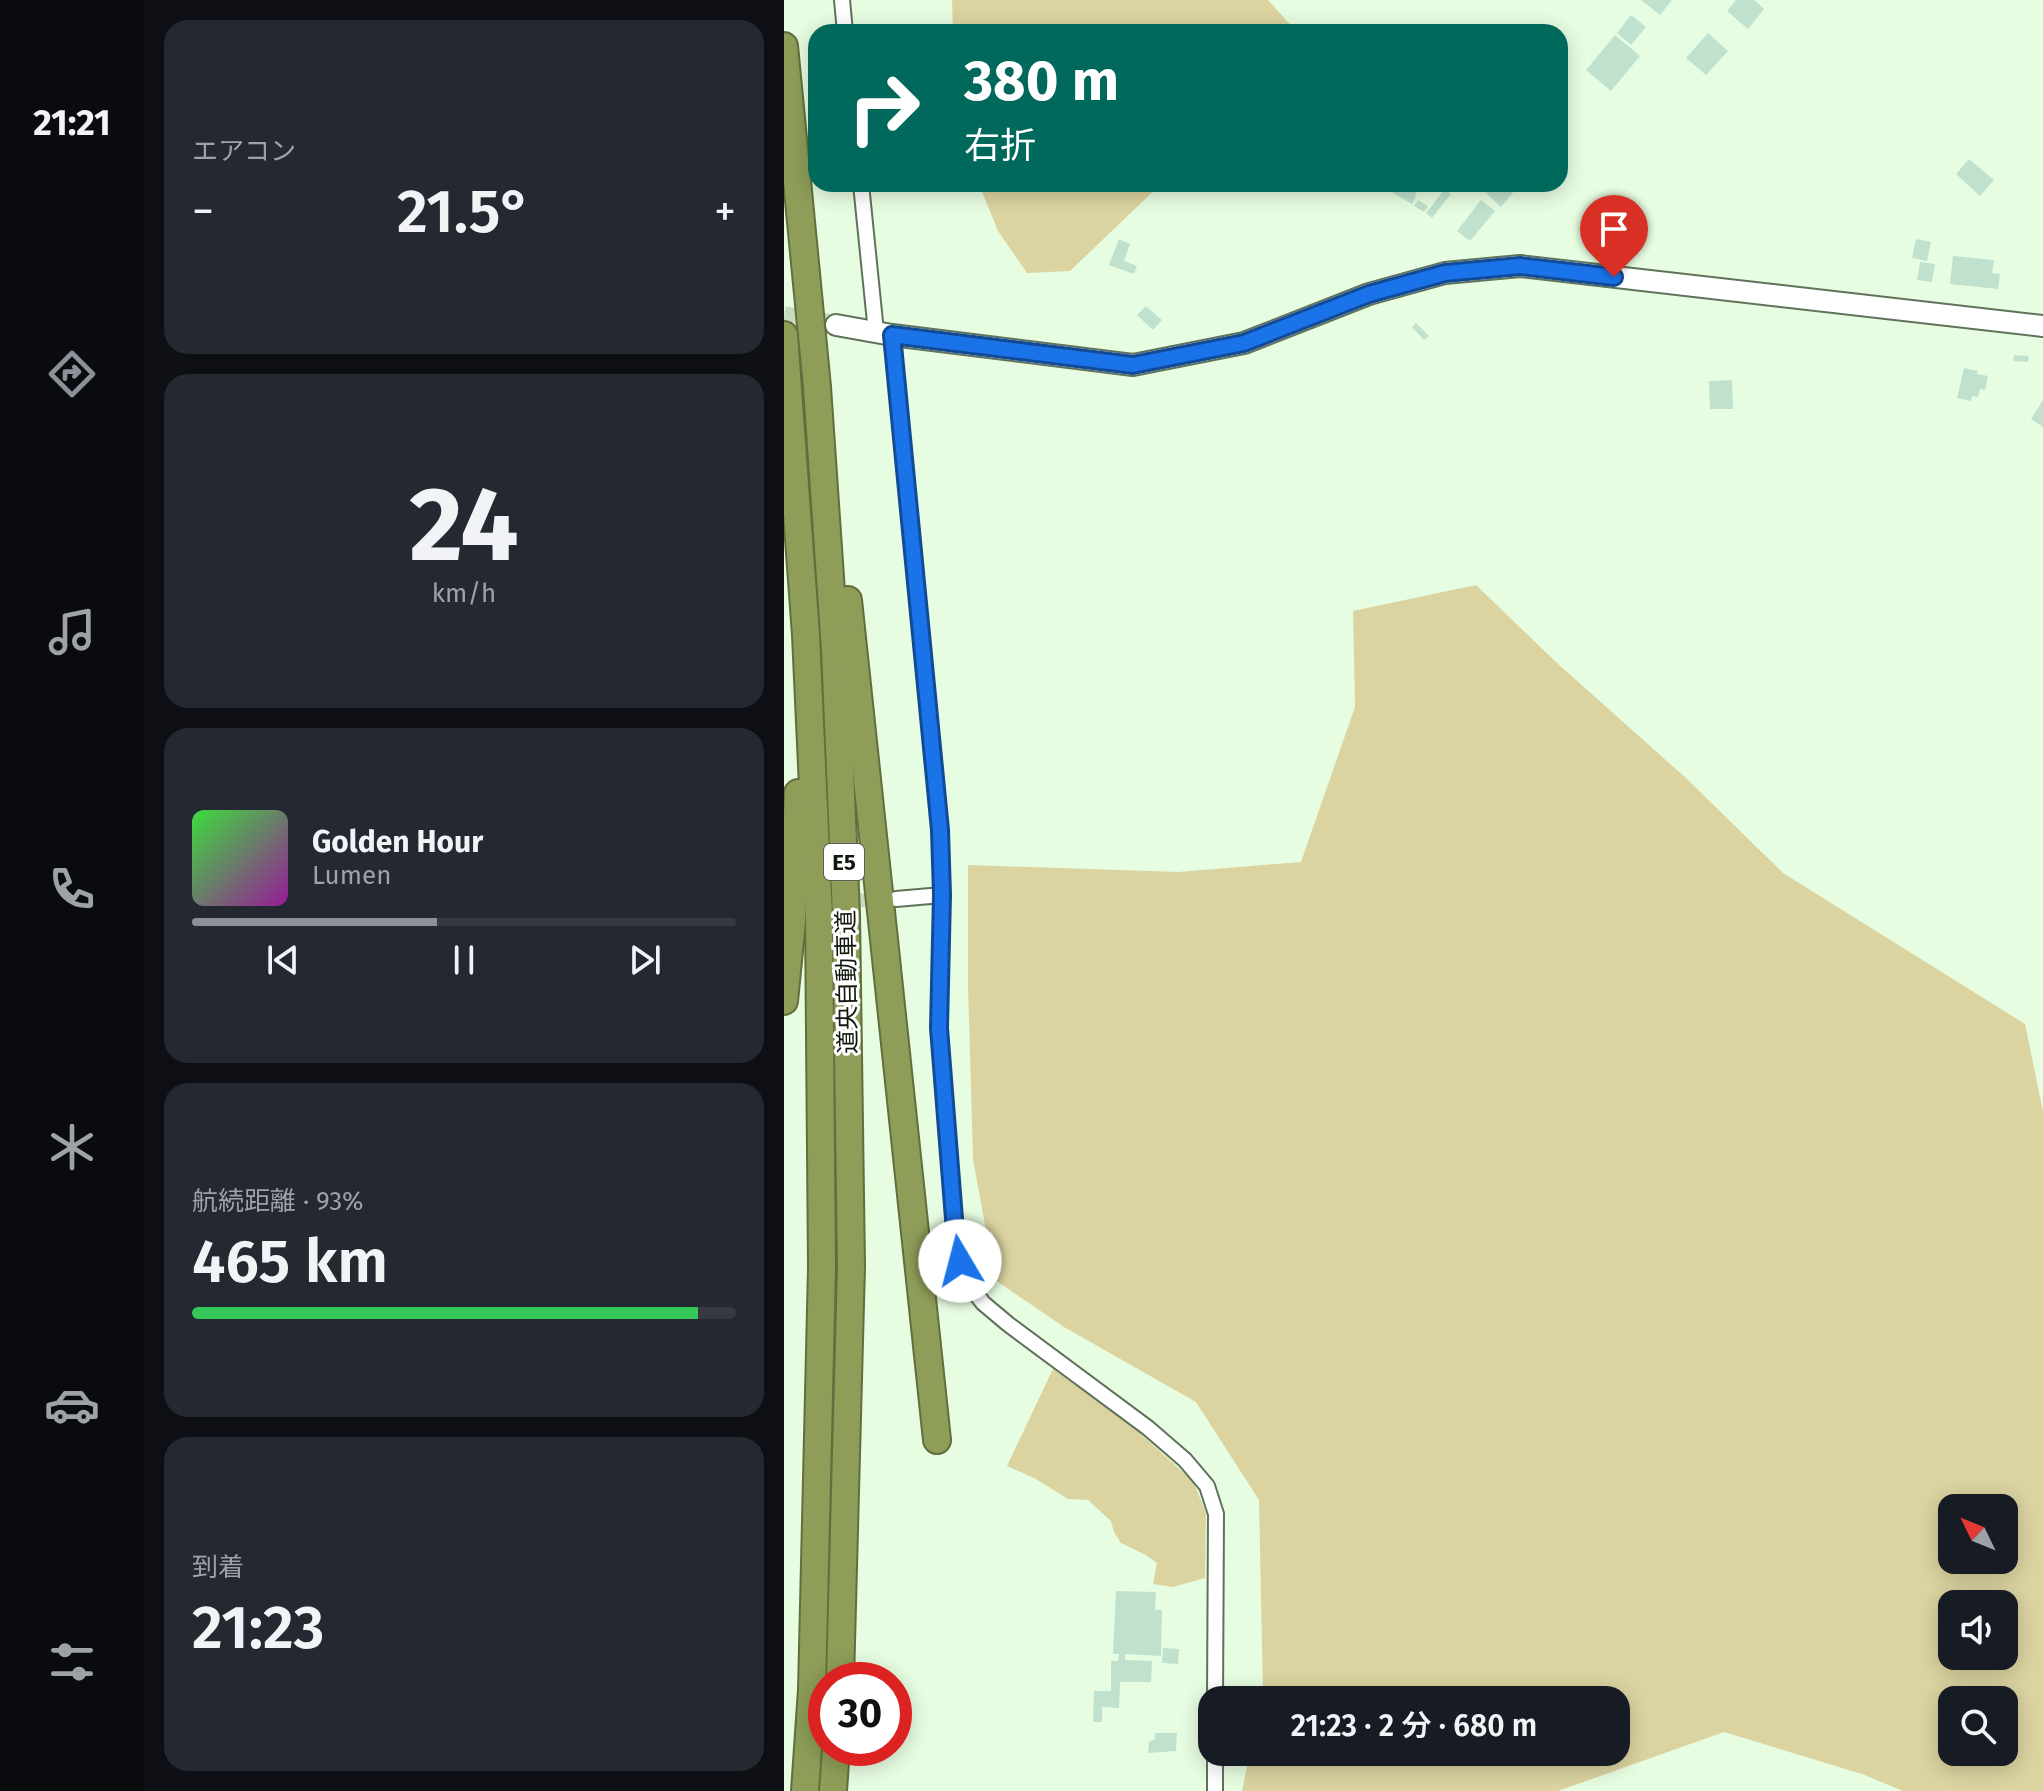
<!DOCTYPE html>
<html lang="ja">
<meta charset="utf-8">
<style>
:root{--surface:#171b24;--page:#242831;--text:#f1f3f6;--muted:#9ea1a6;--line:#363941;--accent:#8c9099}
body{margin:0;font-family:"Fira Sans","Noto Sans JP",sans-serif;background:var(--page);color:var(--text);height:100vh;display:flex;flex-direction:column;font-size:30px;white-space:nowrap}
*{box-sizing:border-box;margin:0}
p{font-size:26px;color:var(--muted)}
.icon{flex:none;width:44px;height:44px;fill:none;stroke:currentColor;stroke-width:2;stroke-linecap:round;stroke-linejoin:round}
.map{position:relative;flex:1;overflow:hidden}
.sheet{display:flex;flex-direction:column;gap:20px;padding:20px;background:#0d0f14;width:640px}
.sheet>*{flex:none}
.hud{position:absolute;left:24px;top:24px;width:760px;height:168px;border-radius:24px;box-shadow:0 4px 20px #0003;background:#00695c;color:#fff;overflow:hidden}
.needle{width:52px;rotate:313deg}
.tools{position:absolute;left:1154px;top:1494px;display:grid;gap:16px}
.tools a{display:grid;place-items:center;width:80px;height:80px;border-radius:16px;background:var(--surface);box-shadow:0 4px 20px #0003;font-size:40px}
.speed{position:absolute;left:24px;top:1662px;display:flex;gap:16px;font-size:40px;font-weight:700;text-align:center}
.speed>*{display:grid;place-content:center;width:104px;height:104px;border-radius:50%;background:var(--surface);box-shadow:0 4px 20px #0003;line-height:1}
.speed .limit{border:12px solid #d22;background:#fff;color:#111}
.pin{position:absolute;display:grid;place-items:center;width:68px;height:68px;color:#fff;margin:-82px -34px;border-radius:50% 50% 50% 0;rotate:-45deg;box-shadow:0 0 8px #0007}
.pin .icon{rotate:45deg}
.me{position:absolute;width:88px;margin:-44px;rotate:352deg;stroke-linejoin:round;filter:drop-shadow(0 0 6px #0008)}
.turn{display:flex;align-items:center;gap:28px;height:168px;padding:0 24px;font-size:36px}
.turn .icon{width:104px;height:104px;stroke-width:2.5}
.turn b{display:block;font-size:56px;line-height:68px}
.big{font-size:60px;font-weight:600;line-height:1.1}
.sheet .tile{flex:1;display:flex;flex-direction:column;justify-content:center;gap:12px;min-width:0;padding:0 28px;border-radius:24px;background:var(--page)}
.sheet .dial{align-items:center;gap:0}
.dial b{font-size:104px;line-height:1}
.song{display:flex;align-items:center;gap:24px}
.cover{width:96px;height:96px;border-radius:12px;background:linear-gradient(135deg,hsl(120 70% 55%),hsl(300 70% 35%))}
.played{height:8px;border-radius:4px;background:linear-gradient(90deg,var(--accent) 45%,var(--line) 45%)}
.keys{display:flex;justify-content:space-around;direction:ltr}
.heat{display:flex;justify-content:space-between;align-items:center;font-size:44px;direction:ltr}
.charge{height:12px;border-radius:6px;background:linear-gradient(90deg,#34c759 93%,var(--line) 0)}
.trip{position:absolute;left:414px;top:1686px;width:432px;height:80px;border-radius:24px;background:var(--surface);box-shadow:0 4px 20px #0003;font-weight:600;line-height:80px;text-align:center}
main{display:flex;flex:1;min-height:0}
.tab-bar{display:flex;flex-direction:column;width:144px;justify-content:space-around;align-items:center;background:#090b0e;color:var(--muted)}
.tab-bar .icon{width:56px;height:56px}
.tab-bar .current{color:var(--accent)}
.tab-bar b{font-size:36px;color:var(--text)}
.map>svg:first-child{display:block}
.green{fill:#dbd3a0;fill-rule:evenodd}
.building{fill:#c0e1cd}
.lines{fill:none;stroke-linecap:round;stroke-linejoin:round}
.street-tunnel{stroke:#c7dbc1;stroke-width:14;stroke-dasharray:14 7;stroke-linecap:butt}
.secondary-tunnel{stroke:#c7dbc1;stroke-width:20;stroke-dasharray:20 10;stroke-linecap:butt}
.street-casing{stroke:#5f725a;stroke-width:18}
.secondary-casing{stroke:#5f725a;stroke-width:24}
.highway-casing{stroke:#626e3e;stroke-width:30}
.street{stroke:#fff;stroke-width:14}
.secondary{stroke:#fff;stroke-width:20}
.highway{stroke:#8e9d58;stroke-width:26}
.route-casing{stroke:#114b97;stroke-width:20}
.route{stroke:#1a73e8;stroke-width:14}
.labels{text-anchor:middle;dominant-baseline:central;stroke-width:6;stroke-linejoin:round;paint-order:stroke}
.shield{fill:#fff;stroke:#585d56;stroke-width:2}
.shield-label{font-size:22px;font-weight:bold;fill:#10180e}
.street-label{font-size:24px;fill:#10180e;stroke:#fff}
</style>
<main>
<nav class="tab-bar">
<b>21:21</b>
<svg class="icon current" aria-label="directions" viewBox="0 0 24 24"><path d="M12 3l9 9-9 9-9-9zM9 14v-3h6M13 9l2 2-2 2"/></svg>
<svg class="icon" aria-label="music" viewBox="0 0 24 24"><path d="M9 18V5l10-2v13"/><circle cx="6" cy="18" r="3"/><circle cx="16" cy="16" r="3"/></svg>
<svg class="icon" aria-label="phone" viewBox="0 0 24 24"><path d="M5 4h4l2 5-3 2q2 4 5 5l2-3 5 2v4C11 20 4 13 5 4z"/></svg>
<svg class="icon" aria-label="climate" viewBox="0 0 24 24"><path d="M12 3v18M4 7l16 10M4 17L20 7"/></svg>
<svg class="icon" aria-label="car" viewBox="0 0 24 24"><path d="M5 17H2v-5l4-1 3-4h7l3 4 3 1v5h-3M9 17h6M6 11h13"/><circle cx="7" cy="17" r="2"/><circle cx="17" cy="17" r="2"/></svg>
<svg class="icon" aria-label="filters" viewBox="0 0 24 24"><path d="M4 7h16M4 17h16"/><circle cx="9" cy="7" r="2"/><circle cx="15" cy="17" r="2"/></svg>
</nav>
<section class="sheet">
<div class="tile"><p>エアコン</p>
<div class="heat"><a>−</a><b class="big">21.5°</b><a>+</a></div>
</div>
<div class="tile dial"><b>24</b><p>km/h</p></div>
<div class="tile">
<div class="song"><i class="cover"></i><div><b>Golden Hour</b><p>Lumen</p></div></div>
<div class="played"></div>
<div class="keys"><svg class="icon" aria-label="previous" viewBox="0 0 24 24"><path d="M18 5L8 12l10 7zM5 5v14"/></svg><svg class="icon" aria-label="pause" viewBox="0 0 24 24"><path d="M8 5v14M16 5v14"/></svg><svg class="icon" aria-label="next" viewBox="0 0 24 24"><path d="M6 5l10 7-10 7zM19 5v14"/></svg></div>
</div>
<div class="tile"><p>航続距離 · 93%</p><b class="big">465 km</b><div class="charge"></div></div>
<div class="tile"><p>到着</p><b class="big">21:23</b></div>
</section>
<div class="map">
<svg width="1259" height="1791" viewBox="0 0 1259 1791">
<rect width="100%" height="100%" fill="#e7fde1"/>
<!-- green -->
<g class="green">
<path d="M168,0H484L513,32H169Z"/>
<path d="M195,184H377L286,271L243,273L214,231Z"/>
<path d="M692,585L773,663L903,779L999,873L1241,1024L1259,1112V1791H1119L1078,1774L940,1732L774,1791H458L466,1752H832V1700H477L479,1693L475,1500L412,1402L280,1327L211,1280L189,1159L184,984V865L394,872L517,862L571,707L569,611ZM1168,1508H1220V1560H1168ZM1168,1604H1220V1656H1168ZM1168,1700H1220V1752H1168Z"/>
<path d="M269,1369L351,1429L409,1481L422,1513L421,1578L389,1587L369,1584L373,1563L362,1555L337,1543L330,1532L327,1521L304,1500L284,1499L252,1479L223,1466Z"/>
</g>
<!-- building -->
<g class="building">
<path d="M857,0H888L876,15Z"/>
<path d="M952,0H970L980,9L964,29L943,11Z"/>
<path d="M847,15L862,27L847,45L833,33Z"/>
<path d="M924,33L944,51L922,75L902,58Z"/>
<path d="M831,35L856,56L827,91L802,70Z"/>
<path d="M1185,159L1210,180L1196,196L1172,174Z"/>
<path d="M594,184H629L626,189L633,192L631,196L632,197L628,204Z"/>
<path d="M710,184H736L717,207L702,193Z"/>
<path d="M661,189L667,194L648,218L642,213Z"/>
<path d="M634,200L644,206L640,212L630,206Z"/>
<path d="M697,200L711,211L686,241L673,231Z"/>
<path d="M335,239L346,244L340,261L353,266L350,274L325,265Z"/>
<path d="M1132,239L1147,242L1143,261L1128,258Z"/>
<path d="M1169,256L1210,260L1208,273L1216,274L1214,289L1166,284Z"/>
<path d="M1136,262L1151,264L1148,282L1133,280Z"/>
<path d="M362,306L378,320L369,330L353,315Z"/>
<path d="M632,323L645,336L640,340L628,327Z"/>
<path d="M1230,355L1245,356L1244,362L1229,361Z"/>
<path d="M1180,368L1194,371L1193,374L1204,376L1201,390L1196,389L1194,397L1188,396L1187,401L1173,398Z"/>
<path d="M948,380L949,409H926L925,381Z"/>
<path d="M1259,400V427L1247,419Z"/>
<path d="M332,1591L372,1592L371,1610H378L377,1656L341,1654V1660L368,1661L367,1682H336L335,1708L318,1707V1722H309L310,1691H327V1661H334L335,1654H329Z"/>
<path d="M379,1648L395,1649L394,1664L378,1663Z"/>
<path d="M371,1733H393L392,1751L364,1753L365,1742L371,1739Z"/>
</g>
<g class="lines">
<!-- street-tunnel -->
<path class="street-tunnel" d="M28,903L99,899"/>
<!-- secondary-tunnel -->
<path class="secondary-tunnel" d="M0,316L52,325"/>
<defs>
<g id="street">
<path d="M58,0L61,32"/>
<path d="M77,184L92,332"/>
<path d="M108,335L156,830L158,895L155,1028L172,1244L180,1278L199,1303L224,1324L364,1428L401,1460L423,1486L432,1514L431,1700"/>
<path d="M112,899L158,895"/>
<path d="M431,1752V1791"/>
</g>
<path id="secondary" d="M52,325L108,335L349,365L460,343L585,294L661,273L736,266L1259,326"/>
<g id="highway">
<path d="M0,46L33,387L51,650L62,914L67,1266L56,1680"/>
<path d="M0,335L22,635L35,917L38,1268L28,1690L21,1791"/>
<path d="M64,600L153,1440"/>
<path d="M0,1001L8,921L14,793"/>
<path d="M49,1791L52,1748"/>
</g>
</defs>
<!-- street casing -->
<use href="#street" class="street-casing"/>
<!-- secondary casing -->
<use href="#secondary" class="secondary-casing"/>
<!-- highway casing -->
<use href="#highway" class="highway-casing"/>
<!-- street -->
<use href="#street" class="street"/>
<!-- secondary -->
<use href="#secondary" class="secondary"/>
<!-- highway -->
<use href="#highway" class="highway"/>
</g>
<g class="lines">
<defs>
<path id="route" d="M176,1261L172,1244L155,1028L158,895L156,830L108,335L349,365L460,343L585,294L661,273L736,266L830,277"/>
</defs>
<!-- route casing -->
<use href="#route" class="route-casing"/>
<!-- route -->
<use href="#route" class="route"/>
</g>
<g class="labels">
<!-- shield labels -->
<rect class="shield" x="40" y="844" width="40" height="36" rx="6"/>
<g class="shield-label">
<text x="60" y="862">E5</text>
</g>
<!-- street labels -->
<g class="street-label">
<text transform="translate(63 982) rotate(-91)">道央自動車道</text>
</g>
</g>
</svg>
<div class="tools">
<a><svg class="needle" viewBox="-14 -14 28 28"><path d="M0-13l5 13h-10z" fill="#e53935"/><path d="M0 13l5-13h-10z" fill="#9ea1a6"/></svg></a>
<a><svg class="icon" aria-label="sound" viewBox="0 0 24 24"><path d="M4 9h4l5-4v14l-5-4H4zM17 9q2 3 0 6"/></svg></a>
<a><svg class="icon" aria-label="search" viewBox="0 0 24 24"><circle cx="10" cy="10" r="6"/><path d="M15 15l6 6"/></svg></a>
</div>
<div class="speed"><div class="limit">30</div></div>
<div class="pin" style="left:830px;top:277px;background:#d93025"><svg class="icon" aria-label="arrive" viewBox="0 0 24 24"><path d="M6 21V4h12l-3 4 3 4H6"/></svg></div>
<svg class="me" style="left:176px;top:1261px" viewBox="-20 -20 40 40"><circle r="19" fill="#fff"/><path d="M0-13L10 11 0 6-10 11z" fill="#1a73e8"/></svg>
<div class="trip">21:23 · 2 分 · 680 m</div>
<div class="hud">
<div class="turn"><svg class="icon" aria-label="right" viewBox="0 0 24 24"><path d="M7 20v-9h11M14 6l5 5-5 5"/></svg><div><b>380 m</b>右折</div></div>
</div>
</div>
</main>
